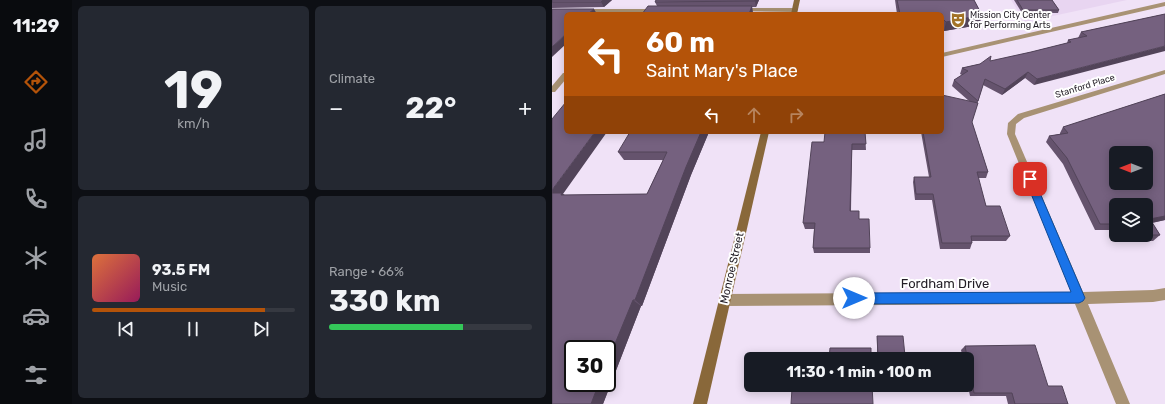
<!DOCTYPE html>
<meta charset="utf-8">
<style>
:root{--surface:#171b24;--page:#242831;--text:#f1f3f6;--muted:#9ea1a6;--line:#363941;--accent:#b45309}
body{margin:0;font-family:Rubik,sans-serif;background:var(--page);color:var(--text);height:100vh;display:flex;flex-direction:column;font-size:15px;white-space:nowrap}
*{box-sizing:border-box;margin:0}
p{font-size:13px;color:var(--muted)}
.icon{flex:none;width:22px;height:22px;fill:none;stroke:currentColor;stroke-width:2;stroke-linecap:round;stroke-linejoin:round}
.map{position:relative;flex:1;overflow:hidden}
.panel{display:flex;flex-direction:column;gap:6px;padding:6px;background:#0d0f14;width:480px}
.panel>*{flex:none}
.hud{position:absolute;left:12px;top:12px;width:380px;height:122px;border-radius:6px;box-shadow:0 2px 10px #0003;background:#b45309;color:#fff;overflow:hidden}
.needle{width:26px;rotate:270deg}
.controls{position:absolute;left:557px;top:146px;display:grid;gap:8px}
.controls a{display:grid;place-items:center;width:44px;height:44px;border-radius:6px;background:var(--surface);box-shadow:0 2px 10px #0003;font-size:20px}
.speed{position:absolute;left:12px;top:340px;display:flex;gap:8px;font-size:20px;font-weight:700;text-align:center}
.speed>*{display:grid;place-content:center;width:52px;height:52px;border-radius:50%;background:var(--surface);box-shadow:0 2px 10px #0003;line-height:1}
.speed .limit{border:2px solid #111;border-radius:6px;background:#fff;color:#111}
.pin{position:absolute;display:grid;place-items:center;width:34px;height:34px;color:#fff;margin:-17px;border-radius:8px;box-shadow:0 2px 6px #0006}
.me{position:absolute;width:44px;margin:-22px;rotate:90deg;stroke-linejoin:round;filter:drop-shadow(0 0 3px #0008)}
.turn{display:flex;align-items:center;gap:14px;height:84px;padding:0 16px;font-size:18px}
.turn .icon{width:52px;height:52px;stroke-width:2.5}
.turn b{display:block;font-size:28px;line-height:34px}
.lanes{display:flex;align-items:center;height:38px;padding:0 16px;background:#0003;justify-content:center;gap:20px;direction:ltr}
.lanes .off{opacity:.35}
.big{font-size:30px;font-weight:700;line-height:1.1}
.panel .card{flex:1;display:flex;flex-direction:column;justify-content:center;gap:6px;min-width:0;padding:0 14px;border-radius:6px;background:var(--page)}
.panel .dial{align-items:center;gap:0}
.dial b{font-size:52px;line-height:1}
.song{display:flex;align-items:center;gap:12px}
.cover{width:48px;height:48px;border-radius:6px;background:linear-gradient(135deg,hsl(20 70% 55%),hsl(330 70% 35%))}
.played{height:4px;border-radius:2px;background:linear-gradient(90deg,var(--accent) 85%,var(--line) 85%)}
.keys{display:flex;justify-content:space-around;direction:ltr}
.heat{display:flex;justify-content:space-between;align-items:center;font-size:22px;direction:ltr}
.charge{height:6px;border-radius:3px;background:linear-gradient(90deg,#34c759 66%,var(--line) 0)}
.panel .tiles{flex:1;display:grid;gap:6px;grid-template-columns:repeat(2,1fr)}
.trip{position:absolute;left:192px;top:352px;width:230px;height:40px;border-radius:6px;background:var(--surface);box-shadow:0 2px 10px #0003;font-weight:700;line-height:40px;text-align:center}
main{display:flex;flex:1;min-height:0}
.tab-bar{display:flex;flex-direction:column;width:72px;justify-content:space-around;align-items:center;background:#090b0e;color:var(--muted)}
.tab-bar .icon{width:28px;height:28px}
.tab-bar .active{color:var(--accent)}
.tab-bar b{font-size:18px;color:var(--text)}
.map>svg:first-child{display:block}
.built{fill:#e8d5f1}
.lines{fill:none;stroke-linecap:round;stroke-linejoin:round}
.minor{fill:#a89274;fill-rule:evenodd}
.tertiary{fill:#a89274;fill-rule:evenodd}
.secondary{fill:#89683a;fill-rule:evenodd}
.wall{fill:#65536d}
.shaded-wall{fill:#524459}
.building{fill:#75617f;stroke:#524459;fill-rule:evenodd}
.route{fill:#1a73e8;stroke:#114b97}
.labels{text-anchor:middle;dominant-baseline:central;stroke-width:4;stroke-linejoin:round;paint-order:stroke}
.far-poi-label{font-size:9px;fill:#231e26;stroke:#fff;text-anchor:start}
.far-street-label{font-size:9px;fill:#231e26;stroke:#fff}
.street-label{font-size:11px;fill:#231e26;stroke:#fff}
.near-street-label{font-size:13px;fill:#231e26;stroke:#fff}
</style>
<main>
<nav class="tab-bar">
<b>11:29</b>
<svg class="icon active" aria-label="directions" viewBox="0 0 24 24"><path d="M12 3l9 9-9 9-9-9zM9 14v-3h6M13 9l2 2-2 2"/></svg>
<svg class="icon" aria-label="music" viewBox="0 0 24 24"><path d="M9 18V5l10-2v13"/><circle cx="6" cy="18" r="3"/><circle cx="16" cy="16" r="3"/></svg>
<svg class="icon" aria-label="phone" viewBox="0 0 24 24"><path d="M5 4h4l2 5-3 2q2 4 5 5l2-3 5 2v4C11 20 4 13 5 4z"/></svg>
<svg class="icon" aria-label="climate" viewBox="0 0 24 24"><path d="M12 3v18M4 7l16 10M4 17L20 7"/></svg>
<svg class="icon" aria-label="car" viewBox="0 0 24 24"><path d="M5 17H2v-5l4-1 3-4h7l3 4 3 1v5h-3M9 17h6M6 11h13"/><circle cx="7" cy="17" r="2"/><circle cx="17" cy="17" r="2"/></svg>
<svg class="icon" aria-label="filters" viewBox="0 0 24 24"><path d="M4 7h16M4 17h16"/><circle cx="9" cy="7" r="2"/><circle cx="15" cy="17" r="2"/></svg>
</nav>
<section class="panel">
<div class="tiles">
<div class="card dial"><b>19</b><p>km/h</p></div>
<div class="card"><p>Climate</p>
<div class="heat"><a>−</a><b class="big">22°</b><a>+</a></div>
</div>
<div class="card">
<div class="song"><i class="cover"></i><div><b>93.5 FM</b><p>Music</p></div></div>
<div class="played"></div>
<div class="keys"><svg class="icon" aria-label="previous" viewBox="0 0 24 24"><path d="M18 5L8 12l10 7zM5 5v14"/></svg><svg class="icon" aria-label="pause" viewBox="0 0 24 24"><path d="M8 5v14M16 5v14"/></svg><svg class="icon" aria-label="next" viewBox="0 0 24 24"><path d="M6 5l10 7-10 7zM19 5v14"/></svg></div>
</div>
<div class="card"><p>Range · 66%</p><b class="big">330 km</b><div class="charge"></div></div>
</div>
</section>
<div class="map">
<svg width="613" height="404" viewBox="0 0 613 404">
<rect width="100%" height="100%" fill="#f0e2f7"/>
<!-- built -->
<path class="built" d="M459,0H575L473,22Z"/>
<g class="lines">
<!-- minor -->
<g class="minor">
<path d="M187,8H243L246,10L243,12L185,11V9Z"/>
<path d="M31,9H105L108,11L105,13L29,12V10Z"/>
<path d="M613,70V74L472,118L464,124L463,134L531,292L601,290L613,288V300L601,302L536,304L578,404H564L523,304L173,306L169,304L167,300L169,296L173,294L519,292L455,134L456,123L466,114Z"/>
<path d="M11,73H14V79L3,92H0V86Z"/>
</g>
<!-- tertiary -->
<path class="tertiary" d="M613,2V6L390,57V53Z"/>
<!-- secondary -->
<g class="secondary">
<path d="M242,0H248L245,14H239Z"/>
<path d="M209,132H217L155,404H141Z"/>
</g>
</g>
<!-- wall -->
<g class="wall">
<path d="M0,0H60L52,7L0,8Z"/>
<path d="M104,0H207L204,7H200L201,14L105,6L103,2Z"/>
<path d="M343,0H422L430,15L427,25L392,31L390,30V14H345Z"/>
<path d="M462,0H500L507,10L506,13H470Z"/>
<path d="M613,14L482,85L473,78L450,95L431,85L420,122L436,172L434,178H426L434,206L458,236L454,241H420V243L418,249H388L380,200H363L361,182L362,177H377L369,132H390L417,101L400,86L402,80L410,75L408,74L410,68L479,52L515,43L516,40L526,38L529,32Z"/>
<path d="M613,94V220L600,223L608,235L601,241L575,240L572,235H594L564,205V230H543L511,164L494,142L497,136L508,134V133L511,127Z"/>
<path d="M157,132L139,175L90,306H89L51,404H0L11,194L13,195L95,194L111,160H72L66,152Z"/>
<path d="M313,132L314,150H300L299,211L307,219L318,248V253H262L261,248L262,229H253L251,223L272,142Z"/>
<path d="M325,336L353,356L352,358H325Z"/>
<path d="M413,346L496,386L516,404H456L454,396H418L415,381V359H411L409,350Z"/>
</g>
<!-- shaded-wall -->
<g class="shaded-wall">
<path d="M51,0H60L52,7L49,2Z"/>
<path d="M203,0H207L204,7L203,1Z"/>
<path d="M200,6L201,14H197Z"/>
<path d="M42,9L45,14H36Z"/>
<path d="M430,15L427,25L392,31L394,22Z"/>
<path d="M14,34V44L0,57V47Z"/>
<path d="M613,46V51L482,85L485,79Z"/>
<path d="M476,72L473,78L450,95L453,89Z"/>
<path d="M43,132H55L11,194L19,201L0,195V190Z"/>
<path d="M149,132H157L139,175L90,306L83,300L134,167Z"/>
<path d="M613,216V220L594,224L598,219Z"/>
<path d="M81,300L89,306L51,404H39L47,383H55V363Z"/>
</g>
<!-- building -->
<g class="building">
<path d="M0,0H51L49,2H0Z"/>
<path d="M104,0H203V1L103,2Z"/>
<path d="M345,0H422L430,15L394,22L391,19L390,20V14H348Z"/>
<path d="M465,0H500L507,10H471Z"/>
<path d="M96,6H200L197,14H90Z"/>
<path d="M0,9H42L36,14H14V34L0,47Z"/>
<path d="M613,14V46L485,79L476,72L453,89L433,79L426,101L402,80L416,71L410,68L428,64L439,56L438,61L479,52L519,42L516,40L535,36L529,32Z"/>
<path d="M613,94V216L598,219L608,235H594V205H564V224H548L515,158L497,136L516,133L511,127ZM564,153H594V183H564Z"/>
<path d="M390,95L426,103L420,122L436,172H425L434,206H448L458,236H419L420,243H390L381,194H364L362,177H379L371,132H390Z"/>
<path d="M14,102V132H43L0,190V119Z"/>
<path d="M78,132H149L134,167L83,300H81L55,363V349H21V383H47L39,404H0V193H10L9,195L95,194L115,152H66Z"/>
<path d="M273,132H313L314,144H300L298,211H307V219H317L318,248H261L263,223H251L260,142H272Z"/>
<path d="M325,336H351L353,356H326Z"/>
<path d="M483,345L496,386H510L516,404H463L460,393H422L413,346Z"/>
<path d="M278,348H319V359H277Z"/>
<path d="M276,385H320L321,404H239L240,389H276Z"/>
</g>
<!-- route -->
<path class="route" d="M478,175L482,179L533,298L531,301L527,303L302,304L299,302L297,298L299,295L302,293L519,292L473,179Z"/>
<!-- icons -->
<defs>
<symbol id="theatre-bare" viewBox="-9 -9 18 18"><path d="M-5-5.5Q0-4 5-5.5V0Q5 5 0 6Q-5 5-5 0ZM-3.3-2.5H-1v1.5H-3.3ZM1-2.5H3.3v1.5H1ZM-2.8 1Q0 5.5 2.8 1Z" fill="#a27327" stroke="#fff" stroke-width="2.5" paint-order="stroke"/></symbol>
</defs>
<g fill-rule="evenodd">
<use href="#theatre-bare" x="395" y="9" width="22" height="22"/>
</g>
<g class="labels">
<!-- far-poi labels -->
<g class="far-poi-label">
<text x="418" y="15">Mission City Center<tspan x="418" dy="10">for Performing Arts</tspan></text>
</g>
<!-- far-street labels -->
<g class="far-street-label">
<text transform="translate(533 86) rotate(-17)">Stanford Place</text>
</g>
<!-- street labels -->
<g class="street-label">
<text transform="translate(180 268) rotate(-77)">Monroe Street</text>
</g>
<!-- near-street labels -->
<g class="near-street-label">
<text x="393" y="283">Fordham Drive</text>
</g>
</g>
</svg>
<div class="controls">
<a><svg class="needle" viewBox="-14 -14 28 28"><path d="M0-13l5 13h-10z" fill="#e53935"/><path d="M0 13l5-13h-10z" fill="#9ea1a6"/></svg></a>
<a><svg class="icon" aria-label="layers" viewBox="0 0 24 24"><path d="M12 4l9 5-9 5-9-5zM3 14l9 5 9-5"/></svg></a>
</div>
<div class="speed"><div class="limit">30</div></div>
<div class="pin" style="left:478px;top:179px;background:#d93025"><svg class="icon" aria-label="arrive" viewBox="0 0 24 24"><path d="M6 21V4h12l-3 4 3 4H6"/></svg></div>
<svg class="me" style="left:302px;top:298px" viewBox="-20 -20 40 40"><circle r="19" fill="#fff"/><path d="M0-13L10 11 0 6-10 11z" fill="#1a73e8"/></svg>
<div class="trip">11:30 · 1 min · 100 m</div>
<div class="hud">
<div class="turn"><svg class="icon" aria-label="left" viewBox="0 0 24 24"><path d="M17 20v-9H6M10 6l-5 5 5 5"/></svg><div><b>60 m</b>Saint Mary's Place</div></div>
<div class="lanes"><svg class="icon" aria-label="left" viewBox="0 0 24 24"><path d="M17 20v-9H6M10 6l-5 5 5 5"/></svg><svg class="icon off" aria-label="ahead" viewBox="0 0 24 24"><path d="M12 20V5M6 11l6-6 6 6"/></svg><svg class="icon off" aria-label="right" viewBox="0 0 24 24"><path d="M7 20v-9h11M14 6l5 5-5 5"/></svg></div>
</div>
</div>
</main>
